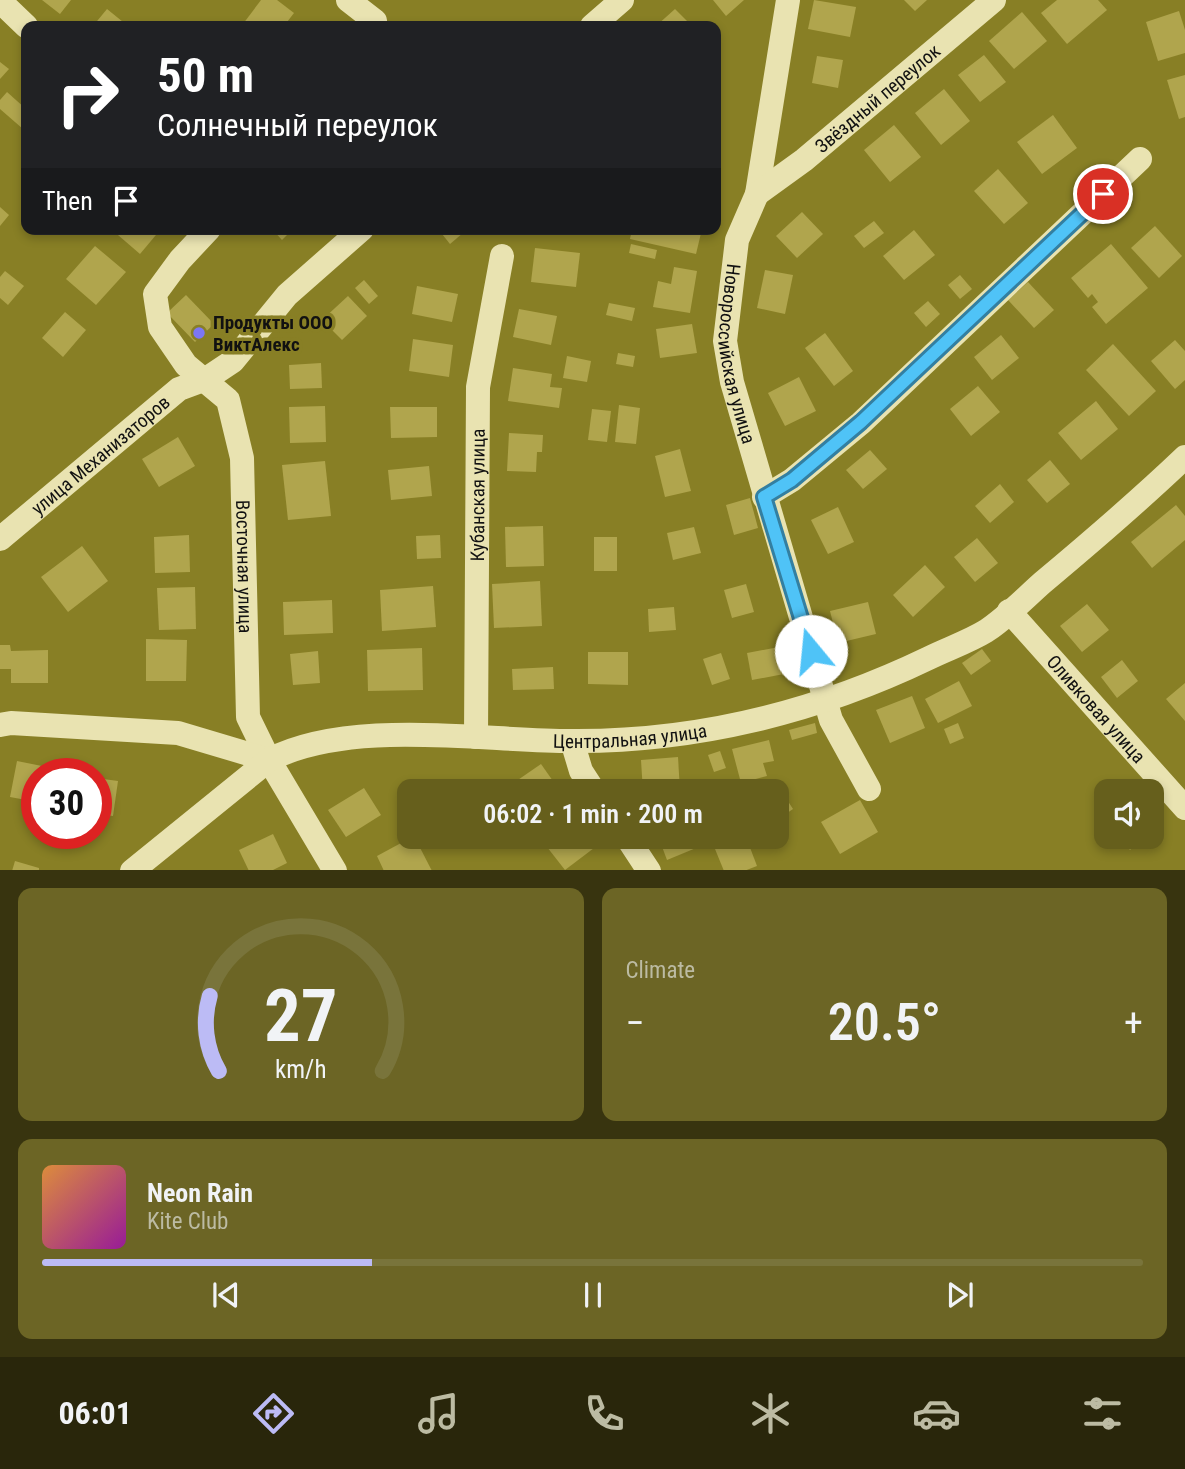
<!DOCTYPE html>
<meta charset="utf-8">
<style>
:root{--surface:#665f1c;--page:#6c6525;--text:#f1f3f6;--muted:#bcbba3;--line:#79743b;--accent:#bcbbf5}
body{margin:0;font-family:"Roboto Condensed",sans-serif;background:var(--page);color:var(--text);height:100vh;display:flex;flex-direction:column;font-size:26px;white-space:nowrap}
*{box-sizing:border-box;margin:0}
p{font-size:23px;color:var(--muted)}
.icon{flex:none;width:38px;height:38px;fill:none;stroke:currentColor;stroke-width:2;stroke-linecap:round;stroke-linejoin:round}
.map{position:relative;height:870px;overflow:hidden}
.details{display:flex;flex-direction:column;gap:18px;padding:18px;background:#38340f;flex:1}
.details>*{flex:none}
.banner{position:absolute;left:21px;top:21px;width:700px;height:214px;border-radius:14px;box-shadow:0 4px 10px #0003;background:#202124;color:#fff;overflow:hidden}
.buttons{position:absolute;left:1094px;top:779px;display:grid;gap:14px}
.buttons a{display:grid;place-items:center;width:70px;height:70px;border-radius:14px;background:var(--surface);box-shadow:0 4px 10px #0003;font-size:35px}
.speed{position:absolute;left:21px;top:758px;display:flex;gap:14px;font-size:35px;font-weight:700;text-align:center}
.speed>*{display:grid;place-content:center;width:91px;height:91px;border-radius:50%;background:var(--surface);box-shadow:0 4px 10px #0003;line-height:1}
.speed .limit{border:10px solid #d22;background:#fff;color:#111}
.pin{position:absolute;display:grid;place-items:center;width:60px;height:60px;color:#fff;margin:-30px;border:4px solid #fff;border-radius:50%;box-shadow:0 2px 7px #0007}
.me{position:absolute;width:77px;margin:-38px;rotate:343deg;stroke-linejoin:round;filter:drop-shadow(0 0 5px #0008)}
.turn{display:flex;align-items:center;gap:24px;height:147px;padding:0 21px;font-size:32px}
.turn .icon{width:91px;height:91px;stroke-width:2.5}
.turn b{display:block;font-size:49px;line-height:60px}
.then{display:flex;align-items:center;height:66px;padding:0 21px;background:#0003;gap:14px;font-size:26px}
.big{font-size:52px;font-weight:600;line-height:1.1}
.details .tile{flex:1;display:flex;flex-direction:column;justify-content:center;gap:10px;min-width:0;padding:0 24px;border-radius:14px;background:var(--page)}
.details .dial{align-items:center;gap:0}
.dial svg{height:182px;overflow:visible;fill:none;stroke:var(--line);stroke-width:7;stroke-linecap:round;text-anchor:middle}
.dial text{fill:var(--text);stroke:none}
.song{display:flex;align-items:center;gap:21px}
.cover{width:84px;height:84px;border-radius:10px;background:linear-gradient(135deg,hsl(30 70% 55%),hsl(300 70% 35%))}
.played{height:7px;border-radius:4px;background:linear-gradient(90deg,var(--accent) 30%,var(--line) 30%)}
.keys{display:flex;justify-content:space-around;direction:ltr}
.heat{display:flex;justify-content:space-between;align-items:center;font-size:38px;direction:ltr}
.details .tiles{flex:1;display:grid;gap:18px;grid-template-columns:1fr 1fr}
.tile:last-child{grid-column:span 2}
.trip{position:absolute;left:397px;top:779px;width:392px;height:70px;border-radius:14px;background:var(--surface);box-shadow:0 4px 10px #0003;font-weight:600;line-height:70px;text-align:center}
.tab-bar{display:flex;height:112px;justify-content:space-around;align-items:center;background:#29260b;color:var(--muted)}
.tab-bar .icon{width:49px;height:49px}
.tab-bar .active{color:var(--accent)}
.tab-bar b{font-size:32px;color:var(--text)}
.map>svg:first-child{display:block}
.building{fill:#b0a54d}
.lines{fill:none;stroke-linecap:round;stroke-linejoin:round}
.minor{stroke:#e9e3b1;stroke-width:24}
.route-casing{stroke:#337fa1;stroke-width:18}
.route{stroke:#4fc3f7;stroke-width:12}
.poi-dot{fill:#7c76f3;stroke:#887f25;stroke-width:2.5}
.labels{text-anchor:middle;dominant-baseline:central;stroke-width:7;stroke-linejoin:round;paint-order:stroke}
.street-label{font-size:19px;fill:#111;stroke:#887f25}
.poi-label{font-size:19px;font-weight:bold;fill:#111;stroke:#887f25;text-anchor:start}
</style>
<div class="map">
<svg width="1185" height="871" viewBox="0 0 1185 871">
<rect width="100%" height="100%" fill="#887f25"/>
<!-- building -->
<g class="building">
<path d="M42,0H71L60,14Z"/>
<path d="M261,0H277L294,13L284,26H245L243,24Z"/>
<path d="M713,0H744L726,16Z"/>
<path d="M814,0L856,7L850,37L808,29Z"/>
<path d="M904,0H927L915,11Z"/>
<path d="M1057,0H1098L1107,10L1067,44L1041,13Z"/>
<path d="M107,9L128,26H93Z"/>
<path d="M675,9L692,26H656Z"/>
<path d="M1179,11L1185,30V53L1158,61L1146,22Z"/>
<path d="M1022,12L1047,41L1014,69L989,41Z"/>
<path d="M984,55L1006,82L980,102L958,75Z"/>
<path d="M817,56L843,60L838,88L812,83Z"/>
<path d="M0,62L9,69L0,79Z"/>
<path d="M1185,75V117L1179,119L1167,80Z"/>
<path d="M944,89L970,121L941,145L915,113Z"/>
<path d="M7,92L26,109V125L23,129L0,109V100Z"/>
<path d="M1053,115L1077,148L1042,174L1017,142Z"/>
<path d="M894,125L921,157L890,182L864,150Z"/>
<path d="M998,169L1028,203L1004,224L974,191Z"/>
<path d="M0,207L9,215L0,226Z"/>
<path d="M802,212L823,234L797,258L776,236Z"/>
<path d="M874,221L884,233L864,248L854,236Z"/>
<path d="M1155,226L1182,256L1159,278L1131,248Z"/>
<path d="M111,229H161L140,254Z"/>
<path d="M272,229H293L282,240Z"/>
<path d="M438,229H460L463,233L450,244Z"/>
<path d="M632,229H702L696,254L630,239Z"/>
<path d="M914,230L935,255L904,280L883,256Z"/>
<path d="M631,244L657,250L655,259L629,253Z"/>
<path d="M1111,244L1148,288L1106,324L1092,307L1098,302L1092,294L1088,298L1071,278Z"/>
<path d="M95,246L126,272L96,305L66,279Z"/>
<path d="M535,248L580,253L576,287L531,282Z"/>
<path d="M674,267L697,271L690,313L653,307L658,281L671,284Z"/>
<path d="M765,270L793,275L785,314L757,308Z"/>
<path d="M5,271L24,286L8,305L0,298V277Z"/>
<path d="M960,275L972,289L960,299L948,285Z"/>
<path d="M364,280L378,296L369,304L355,288Z"/>
<path d="M1028,282L1054,310L1034,328L1008,300Z"/>
<path d="M417,286L458,294L452,322L412,314Z"/>
<path d="M186,295L214,324L195,342L167,313Z"/>
<path d="M348,296L367,316L342,340L322,320Z"/>
<path d="M928,301L940,314L926,327L914,313Z"/>
<path d="M609,303L635,308L632,321L606,315Z"/>
<path d="M519,309L557,316L551,345L513,337Z"/>
<path d="M65,312L86,330L63,357L42,338Z"/>
<path d="M692,324L697,353L660,358L656,329Z"/>
<path d="M825,333L853,371L834,386L805,348Z"/>
<path d="M1001,335L1019,358L992,380L974,357Z"/>
<path d="M413,339L453,345L449,377L409,371Z"/>
<path d="M1175,340L1185,351V380L1175,389L1151,361Z"/>
<path d="M1113,344L1156,391L1129,416L1086,370Z"/>
<path d="M618,353L635,356L633,367L616,364Z"/>
<path d="M567,356L591,361L587,382L563,378Z"/>
<path d="M321,363L322,388L290,389L289,365Z"/>
<path d="M513,368L552,374L550,387L562,388L559,408L508,401Z"/>
<path d="M799,377L816,411L785,426L768,393Z"/>
<path d="M978,386L1000,412L971,436L950,409Z"/>
<path d="M1096,401L1118,429L1081,460L1058,433Z"/>
<path d="M619,405L640,408L636,444L615,442Z"/>
<path d="M325,406L326,442L290,443L289,407Z"/>
<path d="M390,407H437V437L391,438Z"/>
<path d="M592,409L611,411L607,442L588,440Z"/>
<path d="M509,433L543,435L542,452H537L536,472L507,471Z"/>
<path d="M178,437L195,466L159,487L142,459Z"/>
<path d="M680,449L691,491L665,497L655,456Z"/>
<path d="M870,450L887,469L863,489L846,470Z"/>
<path d="M1050,460L1070,484L1047,503L1027,480Z"/>
<path d="M325,461L331,516L288,520L282,465Z"/>
<path d="M429,466L432,496L391,500L388,470Z"/>
<path d="M1000,484L1014,502L990,523L975,506Z"/>
<path d="M750,498L758,528L734,535L726,505Z"/>
<path d="M1176,505L1185,516V540L1152,568L1131,542Z"/>
<path d="M838,507L854,542L828,554L811,520Z"/>
<path d="M543,526L544,566L506,567L505,527Z"/>
<path d="M694,527L701,553L673,560L667,533Z"/>
<path d="M189,535L190,572L155,573L154,537Z"/>
<path d="M440,535L441,558L417,559L416,536Z"/>
<rect x="594" y="537" width="23" height="34"/>
<path d="M977,538L998,563L975,582L954,557Z"/>
<path d="M82,546L108,581L68,612L41,577Z"/>
<path d="M925,565L945,587L913,617L893,595Z"/>
<path d="M540,581L542,626L494,628L492,584Z"/>
<path d="M746,584L754,612L732,618L724,590Z"/>
<path d="M433,586L436,627L382,631L380,590Z"/>
<path d="M195,587L196,629L159,630L157,588Z"/>
<path d="M332,600L333,633L284,635L283,602Z"/>
<path d="M868,602L876,634L838,643L830,611Z"/>
<path d="M1087,604L1109,630L1082,652L1060,626Z"/>
<path d="M674,607L676,630L649,632L648,609Z"/>
<path d="M146,639L187,640L186,681H146Z"/>
<path d="M0,645H10L11,651L48,650V683H11V669H0Z"/>
<path d="M779,647L784,674L752,680L747,653Z"/>
<path d="M422,648L423,690L368,691L367,650Z"/>
<path d="M982,649L991,661L971,675L962,663Z"/>
<path d="M318,651L320,683L293,685L290,654Z"/>
<path d="M588,652H628V685L588,684Z"/>
<path d="M721,653L730,679L712,685L703,659Z"/>
<path d="M1122,660L1138,681L1117,698L1101,677Z"/>
<path d="M553,667L554,689L513,690L512,669Z"/>
<path d="M959,681L972,706L938,723L925,699Z"/>
<path d="M1185,683V721L1166,699Z"/>
<path d="M912,696L925,728L890,743L876,710Z"/>
<path d="M815,723L817,733L792,740L789,730Z"/>
<path d="M958,723L964,738L950,744L944,729Z"/>
<path d="M769,740L774,761L763,763L767,776L741,783L732,749Z"/>
<path d="M720,751L726,768L714,772L708,755Z"/>
<path d="M678,757L680,791H643L641,760Z"/>
<path d="M17,761L47,767L46,774H37V802L10,797Z"/>
<path d="M541,764L560,791H508L506,788Z"/>
<path d="M96,778L118,781L113,816L96,814Z"/>
<path d="M776,783L793,809L777,820V791H764Z"/>
<path d="M364,788L381,815L346,837L328,810Z"/>
<path d="M860,800L878,832L840,854L821,822Z"/>
<path d="M273,834L287,863L271,871H249L239,850Z"/>
<path d="M414,836L432,871H384L377,856Z"/>
<path d="M560,836H591L598,845L565,870L547,847Z"/>
<path d="M658,836H691L696,848L667,860Z"/>
<path d="M1118,836H1145L1130,850Z"/>
<path d="M746,837L757,866L744,871H724L715,849Z"/>
<path d="M15,861L39,868V871H12Z"/>
</g>
<g class="lines">
<!-- minor -->
<g class="minor">
<path d="M348,0L375,21"/>
<path id="s1" d="M788,0L757,194L737,240L725,341L732,382L831,720L869,789"/>
<path d="M0,1L26,26"/>
<path d="M592,26L622,0"/>
<path id="s2" d="M757,194L804,160L994,0"/>
<path id="s3" d="M209,229L180,260L155,294L160,327L186,365L228,400L242,458L248,717L269,760L335,871"/>
<path d="M764,497L792,480L861,423L1140,159"/>
<path id="s4" d="M0,539L179,389L206,379L233,361L287,295L362,229"/>
<path id="s5" d="M1009,611L1185,808"/>
<path d="M0,725L11,723L178,733L269,760"/>
<path id="s6" d="M476,737L478,387L502,256"/>
<path d="M572,741L581,771L594,791"/>
<path d="M626,836L649,871"/>
<path id="s7" d="M132,871L269,760C350,718 481,741 571,741C695,742 817,712 929,658C947,649 968,642 986,631C1006,618 1024,599 1042,583C1091,542 1139,501 1185,457"/>
</g>
</g>
<g class="lines">
<defs>
<path id="route" d="M811,651L764,497L792,480L861,422L1103,194"/>
</defs>
<!-- route casing -->
<use href="#route" class="route-casing"/>
<!-- route -->
<use href="#route" class="route"/>
</g>
<!-- markers -->
<circle class="poi-dot" cx="199" cy="333" r="7"/>
<g class="labels">
<!-- street labels -->
<g class="street-label">
<text stroke="none"><textPath href="#s2" startOffset="154">Звёздный переулок</textPath></text>
<text stroke="none"><textPath href="#s1" startOffset="362">Новороссийская улица</textPath></text>
<text stroke="none"><textPath href="#s4" startOffset="131">улица Механизаторов</textPath></text>
<text stroke="none"><textPath href="#s6" startOffset="242">Кубанская улица</textPath></text>
<text stroke="none"><textPath href="#s3" startOffset="387">Восточная улица</textPath></text>
<text stroke="none"><textPath href="#s5" startOffset="131">Оливковая улица</textPath></text>
<text stroke="none"><textPath href="#s7" startOffset="541">Центральная улица</textPath></text>
</g>
<!-- poi labels -->
<g class="poi-label">
<text x="213" y="322">Продукты ООО<tspan x="213" dy="22">ВиктАлекс</tspan></text>
</g>
</g>
</svg>
<div class="buttons">
<a><svg class="icon" aria-label="sound" viewBox="0 0 24 24"><path d="M4 9h4l5-4v14l-5-4H4zM17 9q2 3 0 6"/></svg></a>
</div>
<div class="speed"><div class="limit">30</div></div>
<div class="pin" style="left:1103px;top:194px;background:#d93025"><svg class="icon" aria-label="arrive" viewBox="0 0 24 24"><path d="M6 21V4h12l-3 4 3 4H6"/></svg></div>
<svg class="me" style="left:811px;top:651px" viewBox="-20 -20 40 40"><circle r="19" fill="#fff"/><path d="M0-13L10 11 0 6-10 11z" fill="#4fc3f7"/></svg>
<div class="trip">06:02 · 1 min · 200 m</div>
<div class="banner">
<div class="turn"><svg class="icon" aria-label="right" viewBox="0 0 24 24"><path d="M7 20v-9h11M14 6l5 5-5 5"/></svg><div><b>50 m</b>Солнечный переулок</div></div>
<div class="then">Then<svg class="icon" aria-label="arrive" viewBox="0 0 24 24"><path d="M6 21V4h12l-3 4 3 4H6"/></svg></div>
</div>
</div>
<section class="details">
<div class="tiles">
<div class="tile dial"><svg viewBox="0 0 100 80">
<path d="M14 69A42 42 0 1 1 86 69"/>
<path d="M14 69A42 42 0 0 1 10 36" stroke="#bcbbf5"/>
<text x="50" y="56" font-size="32" font-weight="700">27</text>
<text x="50" y="72" font-size="11">km/h</text>
</svg></div>
<div class="tile"><p>Climate</p>
<div class="heat"><a>−</a><b class="big">20.5°</b><a>+</a></div>
</div>
<div class="tile">
<div class="song"><i class="cover"></i><div><b>Neon Rain</b><p>Kite Club</p></div></div>
<div class="played"></div>
<div class="keys"><svg class="icon" aria-label="previous" viewBox="0 0 24 24"><path d="M18 5L8 12l10 7zM5 5v14"/></svg><svg class="icon" aria-label="pause" viewBox="0 0 24 24"><path d="M8 5v14M16 5v14"/></svg><svg class="icon" aria-label="next" viewBox="0 0 24 24"><path d="M6 5l10 7-10 7zM19 5v14"/></svg></div>
</div>
</div>
</section>
<nav class="tab-bar">
<b>06:01</b>
<svg class="icon active" aria-label="directions" viewBox="0 0 24 24"><path d="M12 3l9 9-9 9-9-9zM9 14v-3h6M13 9l2 2-2 2"/></svg>
<svg class="icon" aria-label="music" viewBox="0 0 24 24"><path d="M9 18V5l10-2v13"/><circle cx="6" cy="18" r="3"/><circle cx="16" cy="16" r="3"/></svg>
<svg class="icon" aria-label="phone" viewBox="0 0 24 24"><path d="M5 4h4l2 5-3 2q2 4 5 5l2-3 5 2v4C11 20 4 13 5 4z"/></svg>
<svg class="icon" aria-label="climate" viewBox="0 0 24 24"><path d="M12 3v18M4 7l16 10M4 17L20 7"/></svg>
<svg class="icon" aria-label="car" viewBox="0 0 24 24"><path d="M5 17H2v-5l4-1 3-4h7l3 4 3 1v5h-3M9 17h6M6 11h13"/><circle cx="7" cy="17" r="2"/><circle cx="17" cy="17" r="2"/></svg>
<svg class="icon" aria-label="filters" viewBox="0 0 24 24"><path d="M4 7h16M4 17h16"/><circle cx="9" cy="7" r="2"/><circle cx="15" cy="17" r="2"/></svg>
</nav>
